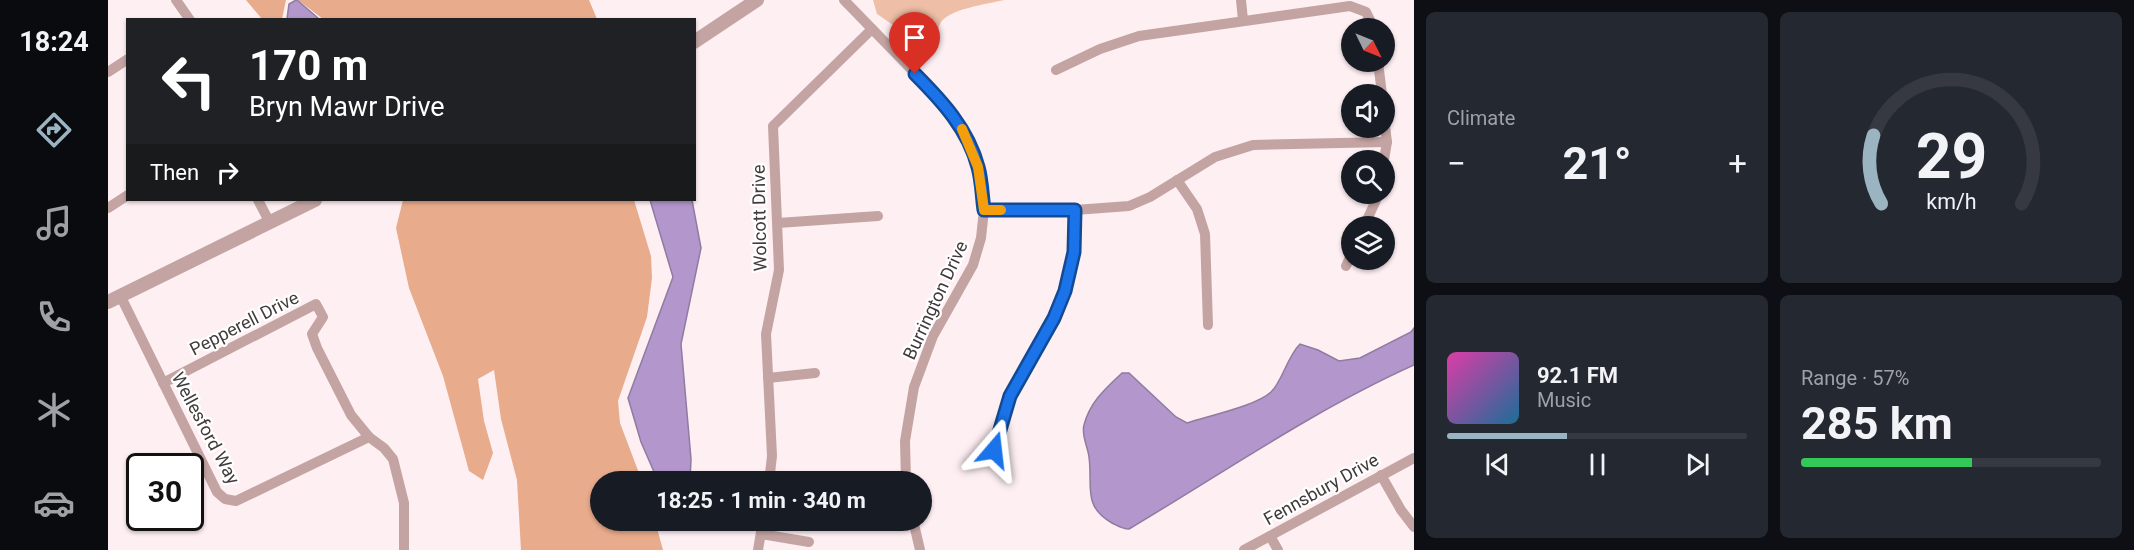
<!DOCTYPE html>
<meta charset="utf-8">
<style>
:root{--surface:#171b24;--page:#242831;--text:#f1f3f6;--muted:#9ea1a6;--line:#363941;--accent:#9bb4c2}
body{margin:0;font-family:Roboto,sans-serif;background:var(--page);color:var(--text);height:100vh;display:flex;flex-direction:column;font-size:22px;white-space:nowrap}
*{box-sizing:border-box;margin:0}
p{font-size:20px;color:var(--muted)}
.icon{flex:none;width:33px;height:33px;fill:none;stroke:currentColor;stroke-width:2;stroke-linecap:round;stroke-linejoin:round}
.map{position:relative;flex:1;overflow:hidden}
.panel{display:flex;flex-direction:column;gap:12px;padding:12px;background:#0d0f14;width:720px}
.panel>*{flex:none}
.banner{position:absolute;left:18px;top:18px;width:570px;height:183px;border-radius:0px;box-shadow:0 2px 4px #0004;background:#202124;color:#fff;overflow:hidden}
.needle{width:39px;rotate:133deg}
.tools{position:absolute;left:1233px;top:18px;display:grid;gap:12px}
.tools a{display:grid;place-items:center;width:54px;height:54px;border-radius:50%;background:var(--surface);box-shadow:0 2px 4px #0004;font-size:30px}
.speed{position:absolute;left:18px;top:453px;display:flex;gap:12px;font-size:30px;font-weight:700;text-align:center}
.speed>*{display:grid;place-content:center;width:78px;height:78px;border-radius:50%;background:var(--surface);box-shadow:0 2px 4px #0004;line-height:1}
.speed .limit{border:3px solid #111;border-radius:9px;background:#fff;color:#111}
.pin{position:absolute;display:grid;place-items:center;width:51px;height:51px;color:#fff;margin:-62px -26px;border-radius:50% 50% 50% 0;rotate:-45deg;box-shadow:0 0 6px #0007}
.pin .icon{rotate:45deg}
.me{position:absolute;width:66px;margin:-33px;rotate:17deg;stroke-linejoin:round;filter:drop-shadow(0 0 4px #0008)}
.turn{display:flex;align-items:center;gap:21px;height:126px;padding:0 24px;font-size:27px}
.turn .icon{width:78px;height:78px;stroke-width:2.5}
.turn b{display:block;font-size:42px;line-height:51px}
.then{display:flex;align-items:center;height:57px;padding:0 24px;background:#0003;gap:12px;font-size:22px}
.big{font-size:45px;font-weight:700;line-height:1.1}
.panel .card{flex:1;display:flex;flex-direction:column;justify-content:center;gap:9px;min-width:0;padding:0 21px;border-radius:9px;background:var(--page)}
.panel .dial{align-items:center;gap:0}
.dial svg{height:156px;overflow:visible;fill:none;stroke:var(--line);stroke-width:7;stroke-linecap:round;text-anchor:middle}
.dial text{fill:var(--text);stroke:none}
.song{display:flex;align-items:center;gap:18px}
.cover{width:72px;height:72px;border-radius:9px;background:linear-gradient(135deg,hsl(320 70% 55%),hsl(200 70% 35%))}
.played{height:6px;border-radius:3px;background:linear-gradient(90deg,var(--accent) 40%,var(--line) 40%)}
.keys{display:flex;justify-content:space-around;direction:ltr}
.heat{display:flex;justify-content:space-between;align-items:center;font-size:33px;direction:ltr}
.charge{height:9px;border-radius:4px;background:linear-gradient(90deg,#34c759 57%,var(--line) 0)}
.panel .tiles{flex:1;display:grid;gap:12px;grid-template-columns:repeat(2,1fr)}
.trip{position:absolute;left:482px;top:471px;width:342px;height:60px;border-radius:30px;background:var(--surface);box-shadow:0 2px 4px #0004;font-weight:700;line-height:60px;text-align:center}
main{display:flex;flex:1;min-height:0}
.dock{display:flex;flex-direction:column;width:108px;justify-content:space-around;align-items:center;background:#090b0e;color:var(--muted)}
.dock .icon{width:42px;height:42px}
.dock .active{color:var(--accent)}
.dock b{font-size:27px;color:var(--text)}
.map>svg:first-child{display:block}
.green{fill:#eebfa6}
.forest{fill:#e8ab8b}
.water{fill:#b296cc;stroke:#907ba1;stroke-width:1.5}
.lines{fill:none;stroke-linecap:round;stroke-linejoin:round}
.minor{stroke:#c4a4a2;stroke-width:10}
.tertiary{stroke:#c4a4a2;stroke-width:14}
.route-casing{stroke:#114b97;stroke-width:15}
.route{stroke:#1a73e8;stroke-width:10}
.slow{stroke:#f59e0b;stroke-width:10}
.labels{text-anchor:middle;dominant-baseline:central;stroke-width:4.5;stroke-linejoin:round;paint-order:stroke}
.street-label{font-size:18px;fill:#413b3c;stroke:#fff}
</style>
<main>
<nav class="dock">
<b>18:24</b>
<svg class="icon active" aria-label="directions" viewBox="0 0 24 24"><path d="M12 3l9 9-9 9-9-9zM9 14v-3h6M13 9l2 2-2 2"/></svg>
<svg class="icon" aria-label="music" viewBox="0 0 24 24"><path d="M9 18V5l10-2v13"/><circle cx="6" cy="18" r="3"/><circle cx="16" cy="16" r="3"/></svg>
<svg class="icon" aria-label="phone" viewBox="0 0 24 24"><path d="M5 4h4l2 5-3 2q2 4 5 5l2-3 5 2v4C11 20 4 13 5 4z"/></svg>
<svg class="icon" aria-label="climate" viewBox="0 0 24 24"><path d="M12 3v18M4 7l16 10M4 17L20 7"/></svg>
<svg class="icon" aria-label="car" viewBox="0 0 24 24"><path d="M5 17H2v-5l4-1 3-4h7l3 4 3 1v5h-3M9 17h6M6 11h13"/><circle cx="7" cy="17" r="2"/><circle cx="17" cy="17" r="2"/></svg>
</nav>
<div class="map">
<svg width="1306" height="550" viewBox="0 0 1306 550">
<rect width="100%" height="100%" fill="#feeff3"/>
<!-- green -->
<path class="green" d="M765,0H896C880,4 839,9 832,24C826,36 833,41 820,53L801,36L769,14Z"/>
<!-- forest -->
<g class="forest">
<path d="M138,0H178L174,19H154Z"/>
<path d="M190,0H481L489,19H215Z"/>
<path d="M295,200H526L543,256L544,278L539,317L510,401L512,423L534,481L492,482V520L547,521L555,550H413L409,480L393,419L386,370L370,379L376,421L385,453L375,480L361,471L335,376L301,288L288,228Z"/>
</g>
<!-- water -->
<g class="water">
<path d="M188,0H189L211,19H179L181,4Z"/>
<path d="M542,200H584L593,248L573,344L583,459L582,481H550L533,442L520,398L565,277Z"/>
<path d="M1306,328V365C1206,410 1115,473 1021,529C1014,529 1010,526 1004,523C974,506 985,486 981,457C980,447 973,435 976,425C982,402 997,389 1014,373H1021L1068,417L1079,423C1100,416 1148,406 1163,392C1174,382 1179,357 1192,344L1210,350L1231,361L1252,358L1303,332Z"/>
</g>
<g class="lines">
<!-- minor -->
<g class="minor">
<path d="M68,0L82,20"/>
<path d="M736,0L836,103L852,126L870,167L876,210L873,238L865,265L825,336L806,387L797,441L798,482"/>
<path d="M1133,0L1135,20"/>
<path d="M1270,62L1274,94"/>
<path d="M948,70L992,49L1031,36L1242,6L1258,12L1266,28"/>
<path d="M0,72L20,59"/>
<path d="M1276,160L1279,142L1276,118"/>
<path d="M1069,180L1089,209L1097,234L1100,325"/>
<path d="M150,200L161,221"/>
<path d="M0,208L20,195"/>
<path d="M876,210H967L1021,206L1042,197L1107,157L1145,145L1279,142"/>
<path d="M670,223L770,216"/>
<path d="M1256,226L1271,194"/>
<path d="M1238,266L1244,253"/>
<path d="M12,295L109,492L117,499L128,501L261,437"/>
<path d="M660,378L707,373"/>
<path d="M55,383L208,304L215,317L204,334L209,348L243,415L261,437L276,448L285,459L296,503V550"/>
<path d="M892,466L886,450L902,396L946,318L957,291L966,252L967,210"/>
<path d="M1273,475L1293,510L1306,527"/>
<path d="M661,482L664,456L658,334L671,270L665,126L764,29"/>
<path d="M805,520L812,550"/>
<path d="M653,534L701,542"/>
<path d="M1162,536L1170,550"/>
<path d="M650,550L655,520"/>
<path d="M1136,550L1306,458"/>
</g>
<!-- tertiary -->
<g class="tertiary">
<path d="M586,42L649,0"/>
<path d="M0,302L207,200"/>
</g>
</g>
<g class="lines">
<defs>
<path id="route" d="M807,74C834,101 860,129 870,167C874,181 874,196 876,210H967L966,252L957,291L946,318L902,396L886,450"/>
</defs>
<!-- route casing -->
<use href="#route" class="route-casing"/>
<!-- route -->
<use href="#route" class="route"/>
<!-- slow -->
<path class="slow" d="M854,129L870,167L876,210H893"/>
</g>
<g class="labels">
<!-- street labels -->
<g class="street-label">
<text transform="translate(651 218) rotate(-91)">Wolcott Drive</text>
<text transform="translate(827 300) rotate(-65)">Burrington Drive</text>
<text transform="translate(136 323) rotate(-27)">Pepperell Drive</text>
<text transform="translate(98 428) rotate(62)">Wellesford Way</text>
<text transform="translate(1213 489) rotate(-29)">Fennsbury Drive</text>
</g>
</g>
</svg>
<div class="tools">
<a><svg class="needle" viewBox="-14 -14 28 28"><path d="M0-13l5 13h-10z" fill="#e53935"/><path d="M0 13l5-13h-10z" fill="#9ea1a6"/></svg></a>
<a><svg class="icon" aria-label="sound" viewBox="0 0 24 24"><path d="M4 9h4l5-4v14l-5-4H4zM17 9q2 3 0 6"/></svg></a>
<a><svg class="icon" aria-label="search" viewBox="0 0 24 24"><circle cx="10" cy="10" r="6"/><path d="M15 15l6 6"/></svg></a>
<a><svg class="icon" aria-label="layers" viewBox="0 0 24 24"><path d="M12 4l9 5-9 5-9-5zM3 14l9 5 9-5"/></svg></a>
</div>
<div class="speed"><div class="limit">30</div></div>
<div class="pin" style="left:807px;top:74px;background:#d93025"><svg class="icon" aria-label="arrive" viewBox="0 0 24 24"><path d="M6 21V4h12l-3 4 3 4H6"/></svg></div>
<svg class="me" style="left:886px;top:450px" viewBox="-20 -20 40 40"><path d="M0-17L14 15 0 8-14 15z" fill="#1a73e8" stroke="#fff" stroke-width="4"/></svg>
<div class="trip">18:25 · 1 min · 340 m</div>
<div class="banner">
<div class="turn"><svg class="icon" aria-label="left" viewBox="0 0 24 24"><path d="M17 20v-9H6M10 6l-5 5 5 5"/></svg><div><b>170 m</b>Bryn Mawr Drive</div></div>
<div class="then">Then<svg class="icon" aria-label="right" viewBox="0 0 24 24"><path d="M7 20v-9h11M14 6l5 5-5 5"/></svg></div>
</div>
</div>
<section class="panel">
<div class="tiles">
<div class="card"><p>Climate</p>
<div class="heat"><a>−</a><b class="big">21°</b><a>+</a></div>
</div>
<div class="card dial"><svg viewBox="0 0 100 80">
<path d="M14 69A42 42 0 1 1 86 69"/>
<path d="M14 69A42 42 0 0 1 10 34" stroke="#9bb4c2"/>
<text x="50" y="56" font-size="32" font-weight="700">29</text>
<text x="50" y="72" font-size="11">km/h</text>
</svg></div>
<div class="card">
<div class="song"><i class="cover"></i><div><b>92.1 FM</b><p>Music</p></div></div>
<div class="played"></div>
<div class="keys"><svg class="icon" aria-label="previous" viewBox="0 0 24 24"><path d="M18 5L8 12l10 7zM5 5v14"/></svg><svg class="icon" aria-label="pause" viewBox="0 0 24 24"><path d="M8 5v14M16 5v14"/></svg><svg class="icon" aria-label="next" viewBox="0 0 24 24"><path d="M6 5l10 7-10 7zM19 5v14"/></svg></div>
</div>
<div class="card"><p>Range · 57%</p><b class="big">285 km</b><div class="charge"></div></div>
</div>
</section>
</main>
